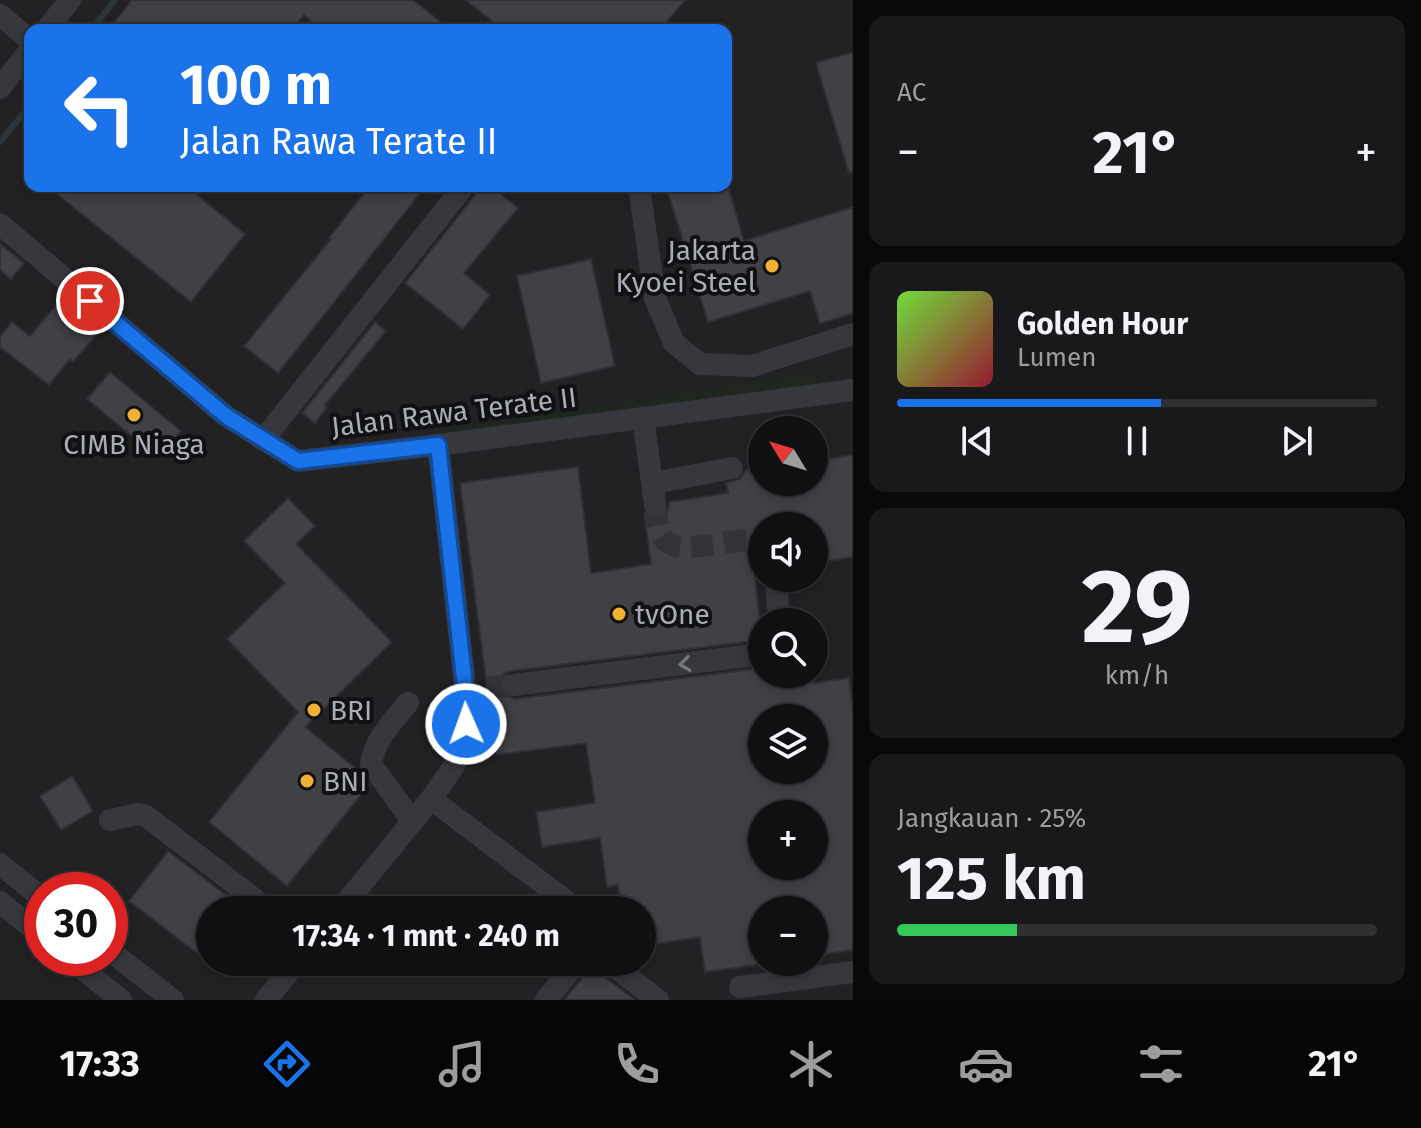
<!DOCTYPE html>
<html lang="id">
<meta charset="utf-8">
<style>
:root{--surface:#101012;--page:#19191b;--text:#f1f3f6;--muted:#9c9d9f;--line:#303032;--accent:#1a73e8}
body{margin:0;font-family:"Fira Sans",sans-serif;background:var(--page);color:var(--text);height:100vh;display:flex;flex-direction:column;font-size:30px;white-space:nowrap}
*{box-sizing:border-box;margin:0}
p{font-size:26px;color:var(--muted)}
.icon{flex:none;width:44px;height:44px;fill:none;stroke:currentColor;stroke-width:2;stroke-linecap:round;stroke-linejoin:round}
.map{position:relative;flex:1;overflow:hidden}
.panel{display:flex;flex-direction:column;gap:16px;padding:16px;background:#09090a;width:568px}
.panel>*{flex:none}
.banner{position:absolute;left:24px;top:24px;width:708px;height:168px;border-radius:16px;box-shadow:0 4px 12px #0003,0 0 0 2px var(--line);background:#1a73e8;color:#fff;overflow:hidden}
.needle{width:52px;rotate:308deg}
.buttons{position:absolute;left:748px;top:416px;display:grid;gap:16px}
.buttons a{display:grid;place-items:center;width:80px;height:80px;border-radius:50%;background:var(--surface);box-shadow:0 4px 12px #0003,0 0 0 2px var(--line);font-size:40px}
.speed{position:absolute;left:24px;top:872px;display:flex;gap:16px;font-size:40px;font-weight:700;text-align:center}
.speed>*{display:grid;place-content:center;width:104px;height:104px;border-radius:50%;background:var(--surface);box-shadow:0 4px 12px #0003,0 0 0 2px var(--line);line-height:1}
.speed .limit{border:12px solid #d22;background:#fff;color:#111}
.pin{position:absolute;display:grid;place-items:center;width:68px;height:68px;color:#fff;margin:-34px;border:4px solid #fff;border-radius:50%;box-shadow:0 2px 8px #0007}
.me{position:absolute;width:88px;margin:-44px;rotate:358deg;stroke-linejoin:round;filter:drop-shadow(0 0 6px #0008)}
.turn{display:flex;align-items:center;gap:28px;height:168px;padding:0 24px;font-size:36px}
.turn .icon{width:104px;height:104px;stroke-width:2.5}
.turn b{display:block;font-size:56px;line-height:68px}
.big{font-size:60px;font-weight:700;line-height:1.1}
.panel .tile{flex:1;display:flex;flex-direction:column;justify-content:center;gap:12px;min-width:0;padding:0 28px;border-radius:16px;background:var(--page)}
.panel .dial{align-items:center;gap:0}
.dial b{font-size:104px;line-height:1}
.song{display:flex;align-items:center;gap:24px}
.cover{width:96px;height:96px;border-radius:12px;background:linear-gradient(135deg,hsl(100 70% 55%),hsl(350 70% 35%))}
.played{height:8px;border-radius:4px;background:linear-gradient(90deg,var(--accent) 55%,var(--line) 55%)}
.keys{display:flex;justify-content:space-around;direction:ltr}
.heat{display:flex;justify-content:space-between;align-items:center;font-size:44px;direction:ltr}
.charge{height:12px;border-radius:6px;background:linear-gradient(90deg,#34c759 25%,var(--line) 0)}
.trip{position:absolute;left:196px;top:896px;width:460px;height:80px;border-radius:40px;background:var(--surface);box-shadow:0 4px 12px #0003,0 0 0 2px var(--line);font-weight:700;line-height:80px;text-align:center}
.tab-bar{display:flex;height:128px;justify-content:space-around;align-items:center;background:#060607;color:var(--muted)}
.tab-bar .icon{width:56px;height:56px}
.tab-bar .on{color:var(--accent)}
.tab-bar b{font-size:36px;color:var(--text)}
main{display:flex;flex:1;min-height:0}
.map>svg:first-child{display:block}
.built{fill:#222225;fill-rule:evenodd}
.green{fill:#1e261f}
.lines{fill:none;stroke-linecap:round;stroke-linejoin:round}
.stream{stroke:#2c353c;stroke-width:6}
.building{fill:#404145;stroke:#303034;stroke-width:2;fill-rule:evenodd}
.minor-tunnel{stroke:#333438;stroke-width:22;stroke-dasharray:22 11;stroke-linecap:butt}
.minor{stroke:#37383d;stroke-width:22}
.oneway{stroke:#757881}
.route-casing{stroke:#114b97;stroke-width:20}
.route{stroke:#1a73e8;stroke-width:14}
.poi-dot{fill:#f2b134;stroke:#111113;stroke-width:3}
.labels{text-anchor:middle;dominant-baseline:central;stroke-width:8;stroke-linejoin:round;paint-order:stroke}
.poi-label{font-size:28px;fill:#a8adb8;stroke:#111113;text-anchor:start}
.street-label{font-size:28px;fill:#a8adb8;stroke:#111113}
</style>
<main>
<div class="map">
<svg width="853" height="1000" viewBox="0 0 853 1000">
<rect width="100%" height="100%" fill="#161618"/>
<!-- built -->
<path class="built" d="M0,0H853V1000H0ZM30,30H726V186H30ZM762,430H814V482H762ZM762,526H814V578H762ZM762,622H814V674H762ZM762,718H814V770H762ZM762,814H814V866H762ZM42,890H110V958H42ZM210,910H642V962H210ZM762,910H814V962H762Z"/>
<!-- green -->
<path class="green" d="M827,370V393L438,445L436,430Z"/>
<g class="lines">
<!-- stream -->
<g class="stream">
<path d="M91,30L115,0"/>
<path d="M0,142L30,105"/>
</g>
</g>
<!-- building -->
<g class="building">
<path d="M132,0H413L451,30H322L304,15L292,30H108Z"/>
<path d="M466,0H685L660,30H503Z"/>
<path d="M853,52V172L849,173L816,63Z"/>
<path d="M47,186H186L245,234L191,302Z"/>
<path d="M370,186H426L278,373L244,346L331,239L329,238Z"/>
<path d="M478,186H491L518,208L464,273L490,295L463,329L405,283L475,195Z"/>
<path d="M666,186H728L744,241L853,207V313L820,324L810,291L708,322Z"/>
<path d="M0,244L24,263L11,279L0,270Z"/>
<path d="M591,259L615,366L541,383L517,276Z"/>
<path d="M64,296L102,329L73,362L70,359L49,385L0,347V337L12,322L30,336Z"/>
<path d="M375,322L386,331L325,405L327,407L315,423L302,413Z"/>
<path d="M110,372L181,431L158,458L87,399Z"/>
<path d="M853,455V557L814,563V526H762V560L753,561L762,640L511,671L504,674L500,680L502,694L515,699L762,668V674H812L813,683L849,678L853,710V950L814,956V910H762V964L705,972L700,937L642,946V910H622L618,885L607,887L600,838L542,847L536,812L595,803L586,743L496,755L460,483L578,467L591,573L651,564L644,513L650,517L658,518L668,510L669,502L728,493L726,483L740,479L746,470L762,468V482H814V461ZM762,718H814V770H762ZM762,814H814V866H762Z"/>
<path d="M288,498L315,526L296,544L392,642L305,727L359,771L369,785L287,886L209,822L298,712L227,639L285,583L244,541Z"/>
<path d="M72,776L93,811L61,830L40,796Z"/>
<path d="M168,851L246,910H210V963L129,901Z"/>
<path d="M591,962H594L600,973L635,1000H564L588,971Z"/>
</g>
<g class="lines">
<!-- minor-tunnel -->
<g class="minor-tunnel">
<path d="M655,504C657,513 657,526 661,535C676,563 735,532 762,543"/>
<path d="M487,688L513,685"/>
</g>
<!-- minor -->
<g class="minor">
<path d="M0,15L30,40"/>
<path d="M46,30L70,0"/>
<path d="M0,88L30,50"/>
<path d="M639,186L655,298L674,343L700,364L752,366L853,334"/>
<path d="M0,224L226,416L298,461L438,445L853,390"/>
<path d="M643,418L655,504"/>
<path d="M263,440L464,186"/>
<path d="M654,483L732,468"/>
<path d="M776,578L779,622"/>
<path d="M513,685L762,654"/>
<path d="M408,703C393,721 374,740 371,764L412,821"/>
<path d="M431,799L578,910"/>
<path d="M110,820L138,814L146,816L269,910"/>
<path d="M0,864L42,898"/>
<path d="M0,902L42,936"/>
<path d="M340,910L431,799L454,766L462,744L466,724L464,677L438,445"/>
<path d="M110,951L173,1000"/>
<path d="M69,958L121,1000"/>
<path d="M608,962L658,1000"/>
<path d="M740,987L853,972"/>
<path d="M266,1000L297,962"/>
<path d="M546,1000L577,962"/>
</g>
</g>
<!-- one-way arrows -->
<defs><path id="oneway-chevron" d="M-2-3.5L2.5 0L-2 3.5" fill="none" stroke-width="1.6" stroke-linecap="round" stroke-linejoin="round" transform="scale(2)"/></defs>
<use class="oneway" href="#oneway-chevron" transform="translate(685 664) rotate(173)"/>
<g class="lines">
<defs>
<path id="route" d="M90,301L226,416L298,461L438,445L464,677L466,724"/>
</defs>
<!-- route casing -->
<use href="#route" class="route-casing"/>
<!-- route -->
<use href="#route" class="route"/>
</g>
<!-- markers -->
<g class="poi-dot">
<circle cx="772" cy="266" r="8"/>
<circle cx="134" cy="415" r="8"/>
<circle cx="619" cy="614" r="8"/>
<circle cx="314" cy="710" r="8"/>
<circle cx="307" cy="781" r="8"/>
</g>
<g class="labels">
<!-- poi labels -->
<g class="poi-label">
<text x="756" y="250" text-anchor="end">Jakarta<tspan x="756" dy="32">Kyoei Steel</tspan></text>
<text x="134" y="444" text-anchor="middle">CIMB Niaga</text>
<text x="635" y="614">tvOne</text>
<text x="330" y="710">BRI</text>
<text x="323" y="781">BNI</text>
</g>
<!-- street labels -->
<g class="street-label">
<text transform="translate(454 412) rotate(-7)">Jalan Rawa Terate II</text>
</g>
</g>
</svg>
<div class="buttons">
<a><svg class="needle" viewBox="-14 -14 28 28"><path d="M0-13l5 13h-10z" fill="#e53935"/><path d="M0 13l5-13h-10z" fill="#9c9d9f"/></svg></a>
<a><svg class="icon" aria-label="sound" viewBox="0 0 24 24"><path d="M4 9h4l5-4v14l-5-4H4zM17 9q2 3 0 6"/></svg></a>
<a><svg class="icon" aria-label="search" viewBox="0 0 24 24"><circle cx="10" cy="10" r="6"/><path d="M15 15l6 6"/></svg></a>
<a><svg class="icon" aria-label="layers" viewBox="0 0 24 24"><path d="M12 4l9 5-9 5-9-5zM3 14l9 5 9-5"/></svg></a>
<a>+</a>
<a>−</a>
</div>
<div class="speed"><div class="limit">30</div></div>
<div class="pin" style="left:90px;top:301px;background:#d93025"><svg class="icon" aria-label="arrive" viewBox="0 0 24 24"><path d="M6 21V4h12l-3 4 3 4H6"/></svg></div>
<svg class="me" style="left:466px;top:724px" viewBox="-20 -20 40 40"><circle r="17" fill="#1a73e8" stroke="#fff" stroke-width="3"/><path d="M0-11L8 9 0 5-8 9z" fill="#fff"/></svg>
<div class="trip">17:34 · 1 mnt · 240 m</div>
<div class="banner">
<div class="turn"><svg class="icon" aria-label="left" viewBox="0 0 24 24"><path d="M17 20v-9H6M10 6l-5 5 5 5"/></svg><div><b>100 m</b>Jalan Rawa Terate II</div></div>
</div>
</div>
<section class="panel">
<div class="tile"><p>AC</p>
<div class="heat"><a>−</a><b class="big">21°</b><a>+</a></div>
</div>
<div class="tile">
<div class="song"><i class="cover"></i><div><b>Golden Hour</b><p>Lumen</p></div></div>
<div class="played"></div>
<div class="keys"><svg class="icon" aria-label="previous" viewBox="0 0 24 24"><path d="M18 5L8 12l10 7zM5 5v14"/></svg><svg class="icon" aria-label="pause" viewBox="0 0 24 24"><path d="M8 5v14M16 5v14"/></svg><svg class="icon" aria-label="next" viewBox="0 0 24 24"><path d="M6 5l10 7-10 7zM19 5v14"/></svg></div>
</div>
<div class="tile dial"><b>29</b><p>km/h</p></div>
<div class="tile"><p>Jangkauan · 25%</p><b class="big">125 km</b><div class="charge"></div></div>
</section>
</main>
<nav class="tab-bar">
<b>17:33</b>
<svg class="icon on" aria-label="directions" viewBox="0 0 24 24"><path d="M12 3l9 9-9 9-9-9zM9 14v-3h6M13 9l2 2-2 2"/></svg>
<svg class="icon" aria-label="music" viewBox="0 0 24 24"><path d="M9 18V5l10-2v13"/><circle cx="6" cy="18" r="3"/><circle cx="16" cy="16" r="3"/></svg>
<svg class="icon" aria-label="phone" viewBox="0 0 24 24"><path d="M5 4h4l2 5-3 2q2 4 5 5l2-3 5 2v4C11 20 4 13 5 4z"/></svg>
<svg class="icon" aria-label="climate" viewBox="0 0 24 24"><path d="M12 3v18M4 7l16 10M4 17L20 7"/></svg>
<svg class="icon" aria-label="car" viewBox="0 0 24 24"><path d="M5 17H2v-5l4-1 3-4h7l3 4 3 1v5h-3M9 17h6M6 11h13"/><circle cx="7" cy="17" r="2"/><circle cx="17" cy="17" r="2"/></svg>
<svg class="icon" aria-label="filters" viewBox="0 0 24 24"><path d="M4 7h16M4 17h16"/><circle cx="9" cy="7" r="2"/><circle cx="15" cy="17" r="2"/></svg>
<b>21°</b>
</nav>
